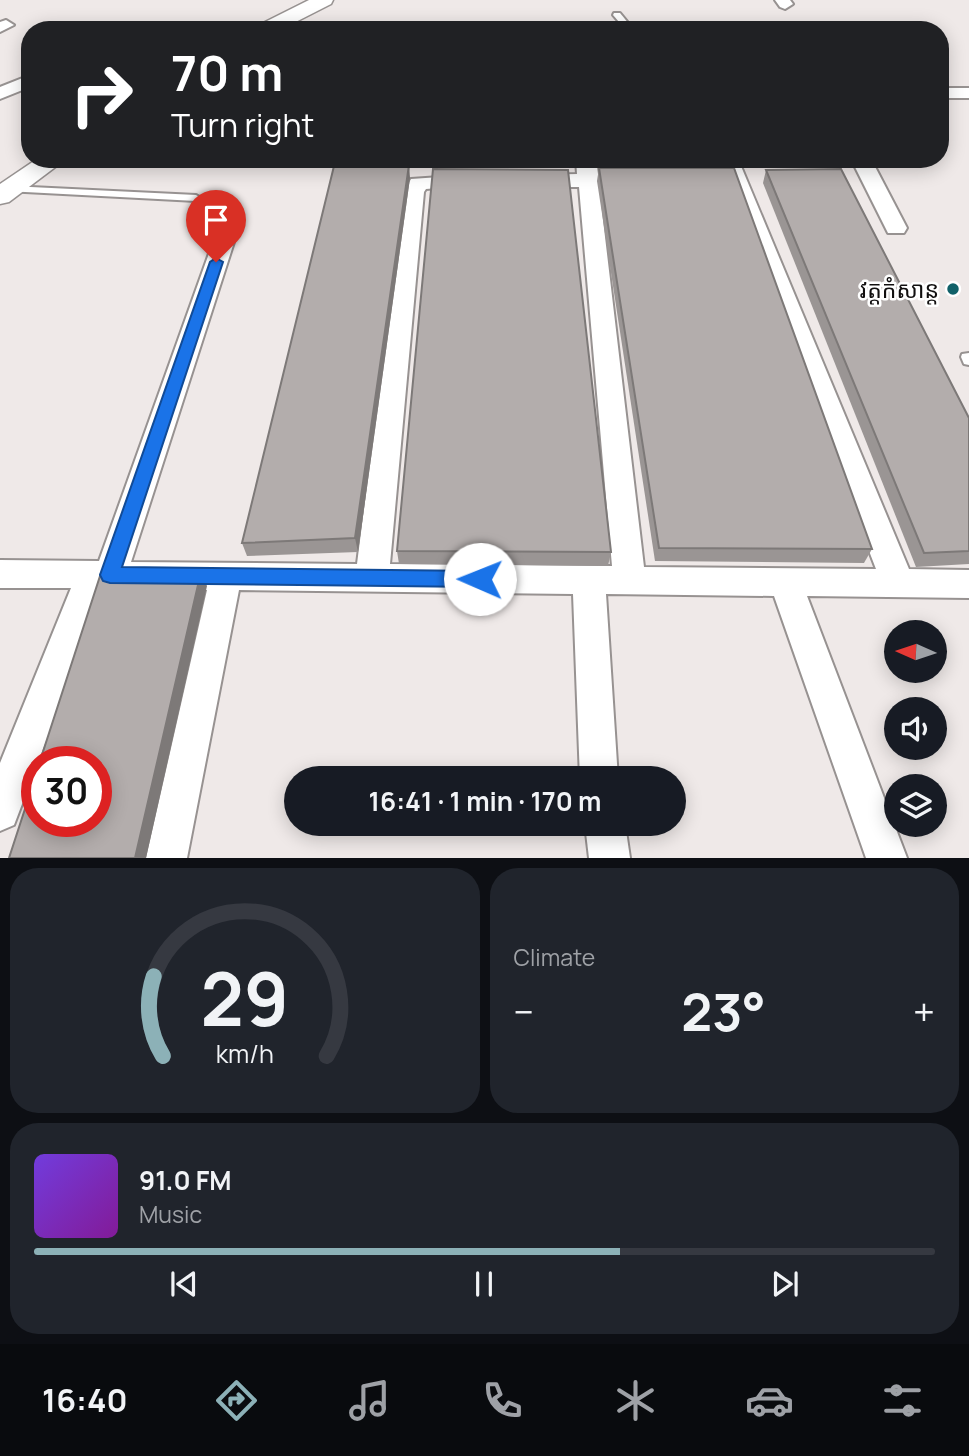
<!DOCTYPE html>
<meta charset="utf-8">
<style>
:root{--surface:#171b24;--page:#20242c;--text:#f1f3f6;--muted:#9ea1a6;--line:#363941;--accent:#8cb1b7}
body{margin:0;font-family:Manrope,"Noto Sans Khmer",sans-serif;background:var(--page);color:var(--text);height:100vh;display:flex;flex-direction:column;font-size:26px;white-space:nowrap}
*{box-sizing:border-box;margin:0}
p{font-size:23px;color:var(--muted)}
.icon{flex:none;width:38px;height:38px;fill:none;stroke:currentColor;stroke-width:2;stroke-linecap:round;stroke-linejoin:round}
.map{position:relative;height:858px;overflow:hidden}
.details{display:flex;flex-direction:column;gap:10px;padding:10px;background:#0d0f14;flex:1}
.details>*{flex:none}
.hud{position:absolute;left:21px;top:21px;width:928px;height:147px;border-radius:28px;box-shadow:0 4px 18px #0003;background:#202124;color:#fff;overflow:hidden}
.needle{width:46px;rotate:273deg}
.buttons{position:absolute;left:884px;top:620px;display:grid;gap:14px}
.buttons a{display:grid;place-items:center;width:63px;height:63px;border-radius:50%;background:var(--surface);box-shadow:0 4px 18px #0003;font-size:35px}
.speed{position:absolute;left:21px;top:746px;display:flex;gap:14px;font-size:35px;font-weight:700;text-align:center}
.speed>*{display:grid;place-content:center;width:91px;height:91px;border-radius:50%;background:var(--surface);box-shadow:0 4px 18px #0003;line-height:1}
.speed .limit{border:10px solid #d22;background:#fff;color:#111}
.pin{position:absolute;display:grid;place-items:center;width:60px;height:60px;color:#fff;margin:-72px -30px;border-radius:50% 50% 50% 0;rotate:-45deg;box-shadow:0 0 7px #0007}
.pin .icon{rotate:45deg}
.me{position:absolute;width:77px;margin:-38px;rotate:271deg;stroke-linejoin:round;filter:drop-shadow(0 0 5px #0008)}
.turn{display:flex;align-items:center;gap:24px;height:147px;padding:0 35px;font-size:32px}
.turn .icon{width:91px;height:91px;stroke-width:2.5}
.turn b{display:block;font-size:49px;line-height:60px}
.big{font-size:52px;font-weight:700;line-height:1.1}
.details .tile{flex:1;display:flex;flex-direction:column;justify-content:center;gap:10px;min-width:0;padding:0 24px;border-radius:28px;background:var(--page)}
.details .dial{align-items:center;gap:0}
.dial svg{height:182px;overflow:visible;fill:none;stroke:var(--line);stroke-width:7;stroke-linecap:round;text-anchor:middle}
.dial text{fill:var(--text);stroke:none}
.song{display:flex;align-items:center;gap:21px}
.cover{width:84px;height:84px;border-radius:10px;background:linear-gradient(135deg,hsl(260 70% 55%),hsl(290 70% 35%))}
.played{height:7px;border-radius:4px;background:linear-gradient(90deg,var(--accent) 65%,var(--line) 65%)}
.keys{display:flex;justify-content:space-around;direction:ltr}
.heat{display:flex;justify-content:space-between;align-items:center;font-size:38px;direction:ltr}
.details .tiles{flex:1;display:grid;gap:10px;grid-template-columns:1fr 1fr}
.tile:last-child{grid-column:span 2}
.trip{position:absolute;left:284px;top:766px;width:402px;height:70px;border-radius:35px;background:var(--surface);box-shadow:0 4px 18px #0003;font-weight:700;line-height:70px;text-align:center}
.tab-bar{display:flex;height:112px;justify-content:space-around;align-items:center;background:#090b0e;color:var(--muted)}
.tab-bar .icon{width:49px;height:49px}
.tab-bar .current{color:var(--accent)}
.tab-bar b{font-size:32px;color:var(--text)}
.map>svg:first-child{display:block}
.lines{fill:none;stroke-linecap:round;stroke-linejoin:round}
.service-casing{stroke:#979291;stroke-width:4}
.minor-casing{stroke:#979291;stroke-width:4}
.tertiary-casing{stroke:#979291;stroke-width:3}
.service{fill:#fff;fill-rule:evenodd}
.minor{fill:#fff;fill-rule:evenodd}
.tertiary{fill:#fff;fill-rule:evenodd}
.wall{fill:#9a9594}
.shaded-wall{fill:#7d7978}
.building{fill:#b3adac;stroke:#7d7978;stroke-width:2}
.route{fill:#1a73e8;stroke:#114b97;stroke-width:2}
.poi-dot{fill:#116169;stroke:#fff;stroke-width:2.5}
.labels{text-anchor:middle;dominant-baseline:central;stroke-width:5;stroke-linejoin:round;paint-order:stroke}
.poi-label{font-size:23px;fill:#110f0f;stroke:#fff;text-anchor:end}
</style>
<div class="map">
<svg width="969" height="858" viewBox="0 0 969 858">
<rect width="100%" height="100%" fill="#efe9e8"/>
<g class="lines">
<defs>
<g id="service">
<path d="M614,13H620L634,30H626L613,15Z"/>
<path d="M10,186L196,195L201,198L196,201L6,191V187Z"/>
<path d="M969,353V365L964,364L961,357L962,354Z"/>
</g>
<g id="minor">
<path d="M775,0H790L793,4L785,9L780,7Z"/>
<path d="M6,20L14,25L0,32V22Z"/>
<path d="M30,75V87L0,99V87Z"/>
<rect x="940" y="88" width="29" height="10"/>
<path d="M576,159H596L598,174L640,176L643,180L640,184L599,186L644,567L876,569L718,159H738L909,569L969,570V598L807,596L907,858H866L774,596L606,594L618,779H580L573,594L239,590L187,858H146L207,590L104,589L14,825L0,831V763L71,588H0V560L99,561L217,231H233L236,236L131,562L357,564L404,192L411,179L469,175L476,177L479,181L476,185L426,189L424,192L390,564L612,566L579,187H531L524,185L521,181L524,177L531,175L577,174Z"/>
<path d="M851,159H871L907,228L904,233H888Z"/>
<path d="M585,824H625L630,858H589Z"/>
</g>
<g id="tertiary">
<path d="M309,0H333L331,4L280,30H254L257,26Z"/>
<path d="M37,159H66L9,202L0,204V184Z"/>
</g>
</defs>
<!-- service casing -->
<use href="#service" class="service-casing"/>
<!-- minor casing -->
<use href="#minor" class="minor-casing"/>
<!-- tertiary casing -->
<use href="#tertiary" class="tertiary-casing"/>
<!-- service -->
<use href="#service" class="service"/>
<!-- minor -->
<use href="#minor" class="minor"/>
<!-- tertiary -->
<use href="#tertiary" class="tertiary"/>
</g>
<!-- wall -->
<g class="wall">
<path d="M599,168L872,549L864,563L655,561L597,181Z"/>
<path d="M766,170L969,418V564L916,567L763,183Z"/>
<path d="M410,178L358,552L247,556L242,543Z"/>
<path d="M397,551L611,552L608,566L399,564Z"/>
</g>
<!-- shaded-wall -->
<g class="shaded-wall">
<path d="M409,165L410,178L358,552L355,538Z"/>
<path d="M201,572L207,586L146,858H135Z"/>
</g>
<!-- building -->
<g class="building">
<path d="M409,165L355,538L242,543L334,166Z"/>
<path d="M599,168H734L872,549L659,548Z"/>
<path d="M433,169L568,170L611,552L397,551Z"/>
<path d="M841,169L969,418V551L924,553L766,170Z"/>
<path d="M201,572L135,858H9L37,772V821H96V761H40L101,573Z"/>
</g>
<!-- route -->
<path class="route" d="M216,258L223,262L122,567L480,571L487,573L490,579L487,585L480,587L110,583L103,581L100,575L210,262Z"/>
<!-- markers -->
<circle class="poi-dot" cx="953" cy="289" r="7"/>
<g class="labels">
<!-- poi labels -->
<g class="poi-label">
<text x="939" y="289">វត្តកំសាន្ត</text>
</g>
</g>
</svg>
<div class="buttons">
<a><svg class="needle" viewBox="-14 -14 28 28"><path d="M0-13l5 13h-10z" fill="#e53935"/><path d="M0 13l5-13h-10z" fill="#9ea1a6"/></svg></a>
<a><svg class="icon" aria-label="sound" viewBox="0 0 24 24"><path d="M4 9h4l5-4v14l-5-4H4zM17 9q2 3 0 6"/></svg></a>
<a><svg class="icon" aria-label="layers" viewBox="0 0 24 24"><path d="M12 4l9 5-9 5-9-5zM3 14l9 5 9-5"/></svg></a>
</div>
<div class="speed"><div class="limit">30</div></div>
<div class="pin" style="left:216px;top:262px;background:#d93025"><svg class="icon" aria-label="arrive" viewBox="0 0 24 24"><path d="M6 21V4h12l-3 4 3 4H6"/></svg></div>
<svg class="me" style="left:480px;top:579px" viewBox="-20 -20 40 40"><circle r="19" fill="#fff"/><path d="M0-13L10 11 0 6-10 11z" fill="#1a73e8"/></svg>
<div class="trip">16:41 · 1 min · 170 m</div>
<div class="hud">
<div class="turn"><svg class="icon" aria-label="right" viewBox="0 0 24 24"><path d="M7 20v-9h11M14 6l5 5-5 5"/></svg><div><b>70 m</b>Turn right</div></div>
</div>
</div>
<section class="details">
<div class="tiles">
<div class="tile dial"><svg viewBox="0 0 100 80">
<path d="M14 69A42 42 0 1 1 86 69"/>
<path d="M14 69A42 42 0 0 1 10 34" stroke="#8cb1b7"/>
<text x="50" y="56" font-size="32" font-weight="700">29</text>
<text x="50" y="72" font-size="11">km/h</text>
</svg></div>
<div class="tile"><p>Climate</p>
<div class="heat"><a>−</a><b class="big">23°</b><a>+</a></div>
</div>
<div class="tile">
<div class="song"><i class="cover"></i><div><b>91.0 FM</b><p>Music</p></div></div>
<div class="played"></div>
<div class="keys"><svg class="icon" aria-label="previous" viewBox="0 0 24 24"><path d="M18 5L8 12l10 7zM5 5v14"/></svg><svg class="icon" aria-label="pause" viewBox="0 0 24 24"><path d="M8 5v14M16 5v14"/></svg><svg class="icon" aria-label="next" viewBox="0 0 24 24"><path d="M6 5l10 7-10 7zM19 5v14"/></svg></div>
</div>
</div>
</section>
<nav class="tab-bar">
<b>16:40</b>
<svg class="icon current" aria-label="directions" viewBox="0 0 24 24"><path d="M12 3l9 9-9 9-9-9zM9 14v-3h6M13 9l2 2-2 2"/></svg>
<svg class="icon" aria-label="music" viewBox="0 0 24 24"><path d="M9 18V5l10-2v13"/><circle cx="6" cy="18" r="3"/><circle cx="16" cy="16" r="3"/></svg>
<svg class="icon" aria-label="phone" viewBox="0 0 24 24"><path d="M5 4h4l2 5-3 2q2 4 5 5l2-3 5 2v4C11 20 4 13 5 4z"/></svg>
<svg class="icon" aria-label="climate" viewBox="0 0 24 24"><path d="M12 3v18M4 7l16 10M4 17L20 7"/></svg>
<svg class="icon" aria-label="car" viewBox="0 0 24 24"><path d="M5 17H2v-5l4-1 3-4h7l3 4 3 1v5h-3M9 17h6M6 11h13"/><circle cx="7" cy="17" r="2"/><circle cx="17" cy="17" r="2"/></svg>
<svg class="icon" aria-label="filters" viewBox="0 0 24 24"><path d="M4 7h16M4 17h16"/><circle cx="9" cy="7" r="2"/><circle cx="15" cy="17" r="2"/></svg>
</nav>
